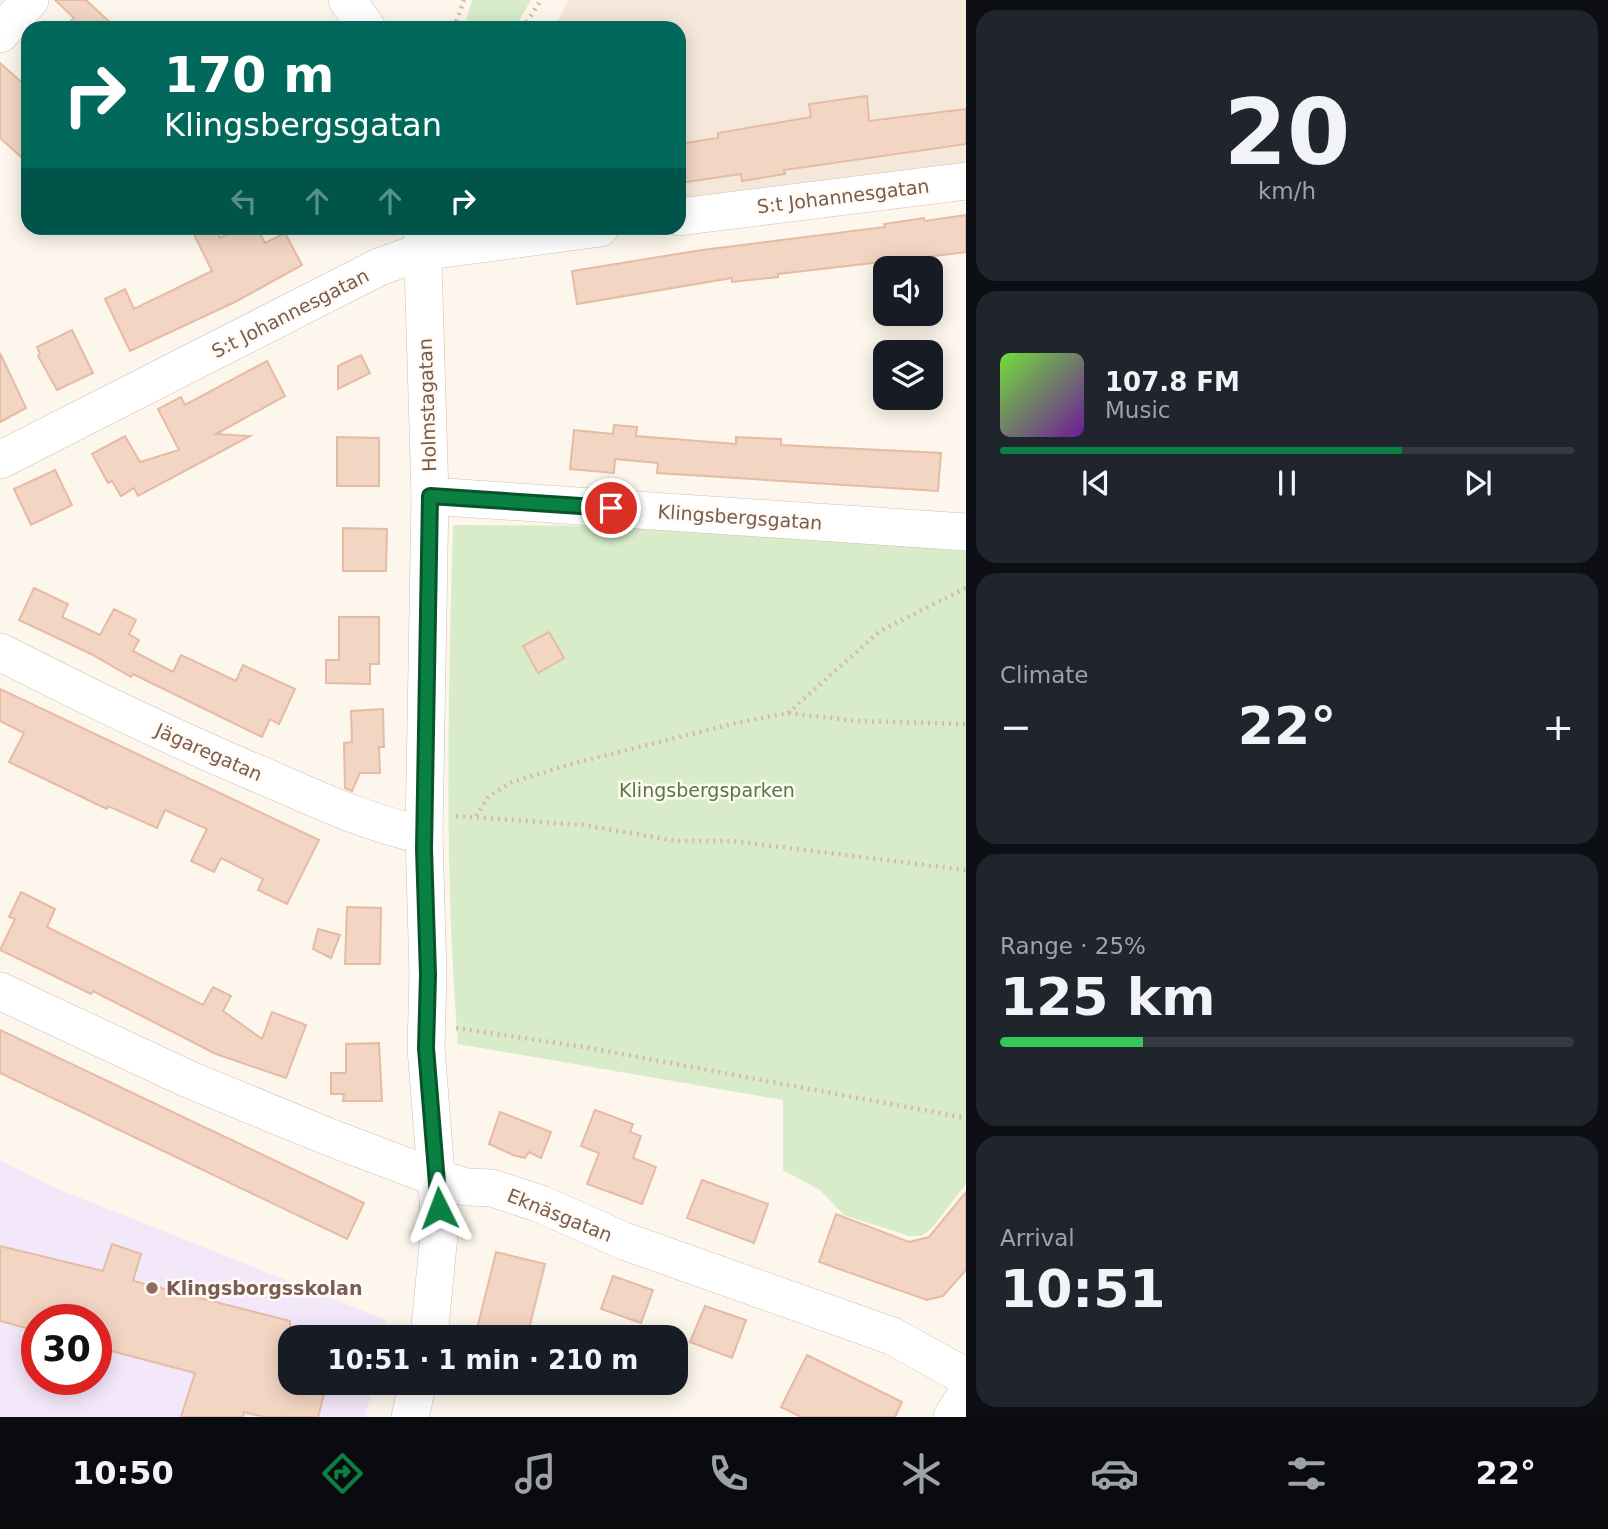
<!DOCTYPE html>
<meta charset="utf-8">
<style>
:root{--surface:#171b24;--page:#20242c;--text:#f1f3f6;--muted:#9ea1a6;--line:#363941;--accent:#0b8043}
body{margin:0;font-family:"DejaVu Sans",sans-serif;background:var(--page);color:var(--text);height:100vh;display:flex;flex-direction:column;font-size:26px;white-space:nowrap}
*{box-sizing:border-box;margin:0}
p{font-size:23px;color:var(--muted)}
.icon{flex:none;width:38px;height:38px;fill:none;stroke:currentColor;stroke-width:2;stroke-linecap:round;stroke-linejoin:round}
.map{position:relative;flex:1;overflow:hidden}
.side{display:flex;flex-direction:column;gap:10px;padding:10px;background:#0d0f14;width:642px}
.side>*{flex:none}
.top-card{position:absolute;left:21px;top:21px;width:665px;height:214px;border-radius:21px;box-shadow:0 4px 18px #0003;background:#00695c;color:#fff;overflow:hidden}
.fabs{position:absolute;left:873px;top:256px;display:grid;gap:14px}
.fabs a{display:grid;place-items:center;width:70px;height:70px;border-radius:14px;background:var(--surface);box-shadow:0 4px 18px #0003;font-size:35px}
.speed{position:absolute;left:21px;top:1304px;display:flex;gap:14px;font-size:35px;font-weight:700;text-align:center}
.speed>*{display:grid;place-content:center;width:91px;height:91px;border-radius:50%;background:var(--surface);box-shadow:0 4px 18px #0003;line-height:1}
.speed .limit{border:10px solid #d22;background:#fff;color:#111}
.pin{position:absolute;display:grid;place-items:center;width:60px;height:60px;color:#fff;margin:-30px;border:4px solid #fff;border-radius:50%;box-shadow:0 2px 7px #0007}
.me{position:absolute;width:77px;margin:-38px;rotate:357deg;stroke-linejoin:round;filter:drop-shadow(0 0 5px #0008)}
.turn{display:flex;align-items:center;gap:24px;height:147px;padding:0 28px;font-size:32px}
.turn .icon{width:91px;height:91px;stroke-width:2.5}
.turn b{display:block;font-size:49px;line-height:60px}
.lanes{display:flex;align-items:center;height:66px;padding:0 28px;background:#0003;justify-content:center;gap:35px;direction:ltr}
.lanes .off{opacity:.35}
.big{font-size:52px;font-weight:600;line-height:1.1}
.side .tile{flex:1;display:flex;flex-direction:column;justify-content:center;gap:10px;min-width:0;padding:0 24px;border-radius:21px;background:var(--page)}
.side .dial{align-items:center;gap:0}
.dial b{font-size:91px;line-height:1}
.song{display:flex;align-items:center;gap:21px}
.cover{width:84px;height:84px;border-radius:10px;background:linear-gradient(135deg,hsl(100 70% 55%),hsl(280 70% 35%))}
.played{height:7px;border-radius:4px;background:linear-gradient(90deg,var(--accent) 70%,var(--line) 70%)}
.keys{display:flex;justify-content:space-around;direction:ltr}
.heat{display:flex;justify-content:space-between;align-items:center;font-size:38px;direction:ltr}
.charge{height:10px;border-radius:5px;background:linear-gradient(90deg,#34c759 25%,var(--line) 0)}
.trip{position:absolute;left:278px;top:1325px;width:410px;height:70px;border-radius:21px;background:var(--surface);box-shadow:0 4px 18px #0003;font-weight:600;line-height:70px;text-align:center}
.tab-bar{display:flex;height:112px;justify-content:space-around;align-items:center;background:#090b0e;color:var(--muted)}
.tab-bar .icon{width:49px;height:49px}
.tab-bar .current{color:var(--accent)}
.tab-bar b{font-size:32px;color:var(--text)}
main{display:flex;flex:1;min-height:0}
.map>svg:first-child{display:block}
.residential{fill:#f5e8da}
.education{fill:#f3e8fa;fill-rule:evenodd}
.green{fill:#d8ecc9}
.building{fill:#f3d5c3;stroke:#e6bba3;stroke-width:2}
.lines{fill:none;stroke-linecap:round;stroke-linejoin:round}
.minor-casing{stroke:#d1beb0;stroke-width:38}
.path{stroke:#d9b8a5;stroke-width:4.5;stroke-dasharray:2 5;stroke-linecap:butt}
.minor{stroke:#fff;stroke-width:37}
.route-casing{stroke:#07532c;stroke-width:18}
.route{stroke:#0b8043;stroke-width:12}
.education-dot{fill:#8d6e63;stroke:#fffaf3;stroke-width:2.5}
.labels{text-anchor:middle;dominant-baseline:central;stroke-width:5;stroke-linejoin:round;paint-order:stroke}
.street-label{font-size:19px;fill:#7a5c4d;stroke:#fffaf3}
.park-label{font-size:19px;fill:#537a41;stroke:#fffaf3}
.education-label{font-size:19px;font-weight:bold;fill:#785e54;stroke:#fffaf3;text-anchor:start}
</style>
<main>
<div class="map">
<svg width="966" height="1417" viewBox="0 0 966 1417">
<rect width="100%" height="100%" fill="#fdf6ec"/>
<!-- residential -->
<path class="residential" d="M569,0H966V169L679,201V28H554Z"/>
<!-- education -->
<path class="education" d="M0,1160L53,1187L386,1320L383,1337H290V1382L374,1383L365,1417H0ZM37,1320H96V1379H37Z"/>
<!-- green -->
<g class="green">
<path d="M472,0H531L515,28H464Z"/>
<path d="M453,525L658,526L966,547V1184L931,1229L921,1236H909L844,1215L820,1190L783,1170V1100L458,1044C444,871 448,698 453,525Z"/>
</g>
<!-- building -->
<g class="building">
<path d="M55,0H86L116,28H64L74,18Z"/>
<path d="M0,63L28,88V163L0,138Z"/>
<path d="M867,96L869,121L966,109V144L784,170L785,174L742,181L741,174L679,183V144L718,138V133L811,117L809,104Z"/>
<path d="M966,215V252L911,259L912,268H891L890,261L778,274V277L732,282V278L577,304L572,271L702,250L885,227L884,224L924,218L925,221Z"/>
<path d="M191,228H215L220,238L239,228H257L265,243L285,233L302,265L235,302L130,351L105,299L125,289L134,309L212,271Z"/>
<path d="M72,330L93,373L57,390L38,356L40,354L37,347Z"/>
<path d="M0,353L26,408L0,422Z"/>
<path d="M361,355L370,373L338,389V366Z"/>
<path d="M267,361L285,396L216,434L250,436L138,496L134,488L121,496L112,481L108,483L92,454L125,436L140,462L179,450L158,409L181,397L185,405Z"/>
<path d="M614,425L637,427L636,436L736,444V437L781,439V445L941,453L938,491L657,473L658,463L615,459L614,473L570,469L574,430L613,434Z"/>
<path d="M337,437L379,438V486H337Z"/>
<path d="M55,470L72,505L31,525L14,489Z"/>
<path d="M343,528L387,529L386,571H343Z"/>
<path d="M34,588L68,604L62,617L100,635L114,609L136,620L129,634L139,640L133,651L173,672L181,655L236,681L243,665L295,689L279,724L270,719L262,737L133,674L131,677L91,654L19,620Z"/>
<path d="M339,617H379V664H370V684L326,683V660H339Z"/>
<path d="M549,632L564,658L538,673L523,646Z"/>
<path d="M0,689L319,840L287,904L258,890L263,879L221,858L214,872L191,861L207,829L165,810L157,828L108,806L107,809L9,762L24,733L0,721Z"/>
<path d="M383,709L384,747H379L380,773H360L352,791L345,788L344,743L352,742L351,711Z"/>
<path d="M21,892L55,909L47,927L203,1005L213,987L231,996L223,1011L262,1039L272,1012L306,1025L286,1078L216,1054L93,991L91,994L0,950L15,919L9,917Z"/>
<path d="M347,907L381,908L380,964H345Z"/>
<path d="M318,929L340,935L331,958L313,949Z"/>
<path d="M0,1030L364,1203L347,1239L0,1073Z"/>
<path d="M379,1043L382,1101H343L344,1094H331V1073H346V1044Z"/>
<path d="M595,1110L633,1124L630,1132L641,1136L633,1158L656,1167L642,1204L587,1184L599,1153L581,1146Z"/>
<path d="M500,1112L551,1132L541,1158L529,1152L525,1158L513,1155L489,1144Z"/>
<path d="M702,1180L768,1204L754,1243L687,1218Z"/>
<path d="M966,1192V1270L943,1296L927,1300L819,1262L836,1214L909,1242L929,1237Z"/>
<path d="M112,1244L141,1254L133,1281L290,1321V1382H327L318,1417H264L244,1412L243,1417H181L195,1373L96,1347V1320H37V1331L0,1321V1246L103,1271Z"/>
<path d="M496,1252L545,1264L527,1337H475Z"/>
<path d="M613,1276L653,1290L641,1323L601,1309Z"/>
<path d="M705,1306L746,1320L732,1358L690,1342Z"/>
<path d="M807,1355L902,1402L895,1417H801L781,1407Z"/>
</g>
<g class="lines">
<defs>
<g id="minor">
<path d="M347,0L367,28"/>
<path d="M0,34L30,0"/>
<path d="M679,217L966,181"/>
<path d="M422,228L430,496L424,835L428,975L426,1048L440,1225L429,1337"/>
<path d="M0,460L379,267L421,252L600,228"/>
<path d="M430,496L966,532"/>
<path d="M0,652C90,698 181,742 275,781C325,803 371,824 424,835"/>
<path d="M0,991L188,1079L329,1137L437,1178L466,1187L492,1188L541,1204L624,1241L892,1336L966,1377"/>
<path d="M410,1417L418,1382"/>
<path d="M952,1417L966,1395"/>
</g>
</defs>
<!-- minor casing -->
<use href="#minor" class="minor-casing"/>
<!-- path -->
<g class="path">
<path d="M454,28L464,0"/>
<path d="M523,28L541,0"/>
<path d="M788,713L880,631L966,588"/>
<path d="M456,816L583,825L677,841H732L966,870"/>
<path d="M476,816L489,796L512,782L575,763L736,723L788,713L858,721L966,724"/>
<path d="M456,1028L584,1047L966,1118"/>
</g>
<!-- minor -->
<use href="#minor" class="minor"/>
</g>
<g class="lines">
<defs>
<path id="route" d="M439,1208L426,1048L428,975L424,849L430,496L611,508"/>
</defs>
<!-- route casing -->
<use href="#route" class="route-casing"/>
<!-- route -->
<use href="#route" class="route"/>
</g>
<!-- markers -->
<circle class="education-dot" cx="152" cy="1288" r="7"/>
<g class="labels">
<!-- street labels -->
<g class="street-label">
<text transform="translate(843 196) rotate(-7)">S:t Johannesgatan</text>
<text transform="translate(290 313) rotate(-27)">S:t Johannesgatan</text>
<text transform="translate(427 405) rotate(-92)">Holmstagatan</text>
<text transform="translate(740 517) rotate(4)">Klingsbergsgatan</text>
<text transform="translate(209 752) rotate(24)">Jägaregatan</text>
<text transform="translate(560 1215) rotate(22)">Eknäsgatan</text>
</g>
<!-- park labels -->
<g class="park-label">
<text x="707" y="790">Klingsbergsparken</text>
</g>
<!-- education labels -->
<g class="education-label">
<text x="166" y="1288">Klingsborgsskolan</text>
</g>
</g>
</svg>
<div class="fabs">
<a><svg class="icon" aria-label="sound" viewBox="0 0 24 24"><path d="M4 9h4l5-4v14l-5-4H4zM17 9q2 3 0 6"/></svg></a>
<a><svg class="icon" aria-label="layers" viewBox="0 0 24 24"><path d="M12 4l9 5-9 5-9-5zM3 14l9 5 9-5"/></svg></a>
</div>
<div class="speed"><div class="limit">30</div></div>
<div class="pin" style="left:611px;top:508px;background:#d93025"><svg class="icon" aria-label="arrive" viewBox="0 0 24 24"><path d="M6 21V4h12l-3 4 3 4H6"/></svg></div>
<svg class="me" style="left:439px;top:1208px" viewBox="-20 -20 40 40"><path d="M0-17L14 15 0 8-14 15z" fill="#0b8043" stroke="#fff" stroke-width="4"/></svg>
<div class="trip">10:51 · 1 min · 210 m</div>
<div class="top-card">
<div class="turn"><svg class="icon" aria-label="right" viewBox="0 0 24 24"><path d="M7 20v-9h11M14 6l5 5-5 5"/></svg><div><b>170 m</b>Klingsbergsgatan</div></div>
<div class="lanes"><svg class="icon off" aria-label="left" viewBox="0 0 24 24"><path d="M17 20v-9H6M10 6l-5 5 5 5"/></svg><svg class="icon off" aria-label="ahead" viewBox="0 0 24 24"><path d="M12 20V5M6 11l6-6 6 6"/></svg><svg class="icon off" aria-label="ahead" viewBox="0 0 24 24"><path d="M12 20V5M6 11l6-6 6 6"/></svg><svg class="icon" aria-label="right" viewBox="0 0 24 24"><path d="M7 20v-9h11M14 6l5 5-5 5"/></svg></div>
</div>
</div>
<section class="side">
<div class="tile dial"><b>20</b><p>km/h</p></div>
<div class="tile">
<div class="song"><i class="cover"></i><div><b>107.8 FM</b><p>Music</p></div></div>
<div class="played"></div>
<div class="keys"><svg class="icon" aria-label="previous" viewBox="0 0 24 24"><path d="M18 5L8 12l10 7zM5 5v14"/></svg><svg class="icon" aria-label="pause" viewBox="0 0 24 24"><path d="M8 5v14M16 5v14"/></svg><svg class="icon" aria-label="next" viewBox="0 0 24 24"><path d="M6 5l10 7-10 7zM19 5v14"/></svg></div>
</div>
<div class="tile"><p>Climate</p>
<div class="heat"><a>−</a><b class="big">22°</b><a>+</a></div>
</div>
<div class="tile"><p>Range · 25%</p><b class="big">125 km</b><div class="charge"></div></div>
<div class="tile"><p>Arrival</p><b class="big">10:51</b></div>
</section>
</main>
<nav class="tab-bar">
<b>10:50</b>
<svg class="icon current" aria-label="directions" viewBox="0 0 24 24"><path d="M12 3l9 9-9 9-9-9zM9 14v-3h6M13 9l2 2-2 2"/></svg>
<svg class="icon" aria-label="music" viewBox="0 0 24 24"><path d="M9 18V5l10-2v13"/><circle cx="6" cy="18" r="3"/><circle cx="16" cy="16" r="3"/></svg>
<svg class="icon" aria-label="phone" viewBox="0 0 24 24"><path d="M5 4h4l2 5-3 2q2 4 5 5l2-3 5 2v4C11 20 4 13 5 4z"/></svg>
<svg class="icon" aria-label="climate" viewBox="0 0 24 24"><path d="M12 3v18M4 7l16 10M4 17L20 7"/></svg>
<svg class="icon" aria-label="car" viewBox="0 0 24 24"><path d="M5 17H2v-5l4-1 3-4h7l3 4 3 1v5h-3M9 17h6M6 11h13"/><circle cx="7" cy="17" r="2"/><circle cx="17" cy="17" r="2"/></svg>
<svg class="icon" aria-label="filters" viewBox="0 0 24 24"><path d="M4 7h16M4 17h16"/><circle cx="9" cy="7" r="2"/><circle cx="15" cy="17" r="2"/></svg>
<b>22°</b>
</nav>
